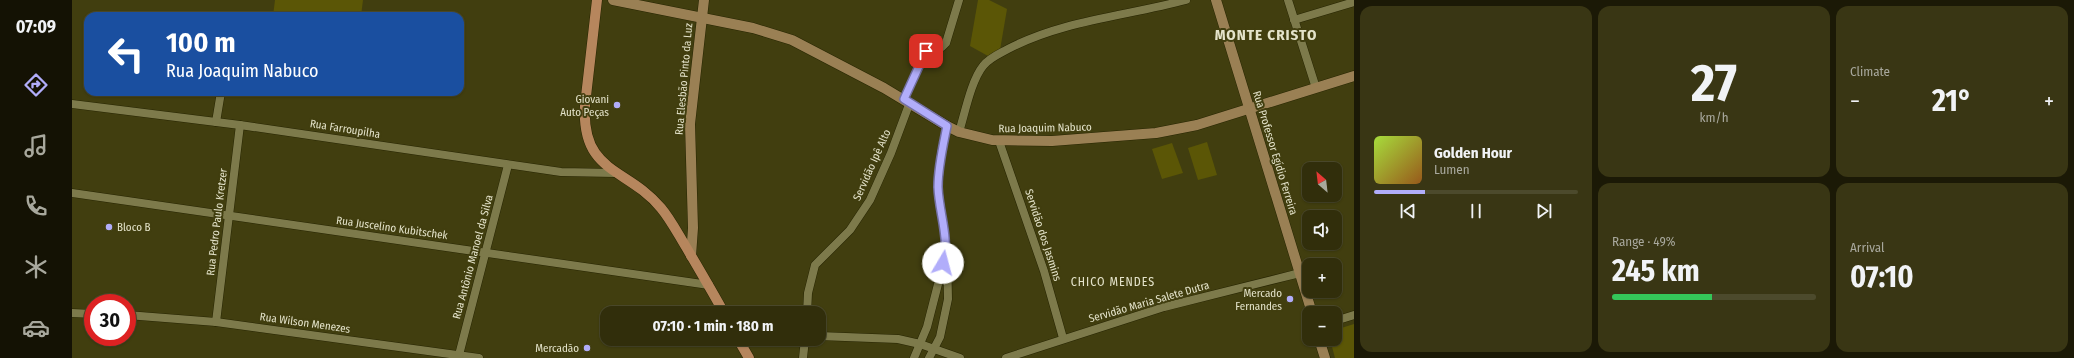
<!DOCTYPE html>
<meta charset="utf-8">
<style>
:root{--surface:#312e0b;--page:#393614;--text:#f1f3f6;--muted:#a8a89d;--line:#4c4a2c;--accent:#b1adfa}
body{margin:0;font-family:"Fira Sans Condensed",sans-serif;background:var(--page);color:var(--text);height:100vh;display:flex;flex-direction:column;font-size:15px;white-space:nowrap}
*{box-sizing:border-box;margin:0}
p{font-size:13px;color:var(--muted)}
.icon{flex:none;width:22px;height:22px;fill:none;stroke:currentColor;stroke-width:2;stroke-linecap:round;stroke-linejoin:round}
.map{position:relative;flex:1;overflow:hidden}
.drawer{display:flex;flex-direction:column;gap:6px;padding:6px;background:#1b1906;width:720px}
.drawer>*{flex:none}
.hud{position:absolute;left:12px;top:12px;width:380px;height:84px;border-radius:12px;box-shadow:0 1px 3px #0004,0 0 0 1px var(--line);background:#1a4fa0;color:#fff;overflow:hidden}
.needle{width:26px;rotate:332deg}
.tools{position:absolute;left:1230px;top:162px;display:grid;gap:8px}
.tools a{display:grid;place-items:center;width:40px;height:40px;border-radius:8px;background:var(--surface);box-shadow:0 1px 3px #0004,0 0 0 1px var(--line);font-size:20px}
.speed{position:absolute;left:12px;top:294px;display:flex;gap:8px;font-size:20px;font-weight:700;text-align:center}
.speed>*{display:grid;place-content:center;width:52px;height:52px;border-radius:50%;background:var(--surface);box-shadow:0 1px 3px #0004,0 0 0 1px var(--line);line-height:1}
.speed .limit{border:6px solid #d22;background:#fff;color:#111}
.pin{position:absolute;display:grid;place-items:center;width:34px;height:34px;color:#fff;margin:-17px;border-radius:8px;box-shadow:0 2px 6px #0006}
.me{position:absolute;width:44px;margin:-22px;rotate:8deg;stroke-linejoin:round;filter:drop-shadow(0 0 3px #0008)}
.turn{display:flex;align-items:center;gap:14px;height:84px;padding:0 16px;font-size:18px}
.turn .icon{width:52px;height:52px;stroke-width:2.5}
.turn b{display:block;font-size:28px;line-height:34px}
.big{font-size:30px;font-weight:700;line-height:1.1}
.drawer .card{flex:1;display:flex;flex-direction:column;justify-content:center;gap:6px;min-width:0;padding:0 14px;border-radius:12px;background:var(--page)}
.drawer .dial{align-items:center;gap:0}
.dial b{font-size:52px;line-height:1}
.song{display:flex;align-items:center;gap:12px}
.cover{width:48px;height:48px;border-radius:6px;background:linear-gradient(135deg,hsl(80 70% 55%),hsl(30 70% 35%))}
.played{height:4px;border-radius:2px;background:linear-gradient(90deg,var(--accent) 25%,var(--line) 25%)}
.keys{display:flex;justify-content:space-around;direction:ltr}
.heat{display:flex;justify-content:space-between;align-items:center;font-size:22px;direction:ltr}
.charge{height:6px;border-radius:3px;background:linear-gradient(90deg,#34c759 49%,var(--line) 0)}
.drawer .tiles{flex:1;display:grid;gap:6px;grid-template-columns:repeat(3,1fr)}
.card:first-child{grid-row:span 2}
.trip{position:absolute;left:528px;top:306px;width:226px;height:40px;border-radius:12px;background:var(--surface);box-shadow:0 1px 3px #0004,0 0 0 1px var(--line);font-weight:700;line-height:40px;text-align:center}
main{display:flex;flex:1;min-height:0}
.dock{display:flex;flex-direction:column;width:72px;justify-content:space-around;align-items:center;background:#141204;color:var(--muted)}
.dock .icon{width:28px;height:28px}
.dock .active{color:var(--accent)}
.dock b{font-size:18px;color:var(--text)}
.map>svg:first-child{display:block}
.green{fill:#5b5606}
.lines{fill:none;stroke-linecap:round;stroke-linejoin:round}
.street-casing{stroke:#272502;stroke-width:9}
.secondary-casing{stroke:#272502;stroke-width:11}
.primary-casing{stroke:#272502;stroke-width:11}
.street{stroke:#7d7a4b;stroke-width:8}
.secondary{stroke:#9a8054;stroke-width:10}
.primary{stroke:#b6865d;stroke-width:10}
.route-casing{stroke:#7370a2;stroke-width:10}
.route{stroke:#b1adfa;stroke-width:7}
.poi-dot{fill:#b1adfa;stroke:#413e0f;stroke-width:1.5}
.labels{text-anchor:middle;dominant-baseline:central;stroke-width:4;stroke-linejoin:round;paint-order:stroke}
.street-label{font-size:11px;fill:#e4e3ca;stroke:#413e0f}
.poi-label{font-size:11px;fill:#e4e3ca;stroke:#413e0f;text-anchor:end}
.neighbourhood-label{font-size:12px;letter-spacing:1px;fill:#e4e3ca;stroke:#413e0f}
.district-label{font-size:15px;font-weight:bold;letter-spacing:1px;fill:#e4e3ca;stroke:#413e0f}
</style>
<main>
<nav class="dock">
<b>07:09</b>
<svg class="icon active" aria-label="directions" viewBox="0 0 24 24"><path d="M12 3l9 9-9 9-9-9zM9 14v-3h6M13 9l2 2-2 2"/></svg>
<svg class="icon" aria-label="music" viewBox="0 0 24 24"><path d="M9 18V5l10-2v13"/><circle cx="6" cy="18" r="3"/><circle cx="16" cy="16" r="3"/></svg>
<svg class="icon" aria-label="phone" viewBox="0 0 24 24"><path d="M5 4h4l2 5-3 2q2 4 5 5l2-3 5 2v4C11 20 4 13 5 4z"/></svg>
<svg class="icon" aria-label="climate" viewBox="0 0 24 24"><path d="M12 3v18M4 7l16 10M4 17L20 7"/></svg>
<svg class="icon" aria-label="car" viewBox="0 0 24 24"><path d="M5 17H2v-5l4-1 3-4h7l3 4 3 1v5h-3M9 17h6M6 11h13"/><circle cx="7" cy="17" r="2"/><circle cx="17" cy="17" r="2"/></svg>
</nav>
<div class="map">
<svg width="1282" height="358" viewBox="0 0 1282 358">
<rect width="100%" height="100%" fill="#413e0f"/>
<!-- green -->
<g class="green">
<path d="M203,0H291L289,16H201Z"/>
<path d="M906,0H917L935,9L928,50L916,56L898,46Z"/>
<path d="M1135,142L1145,175L1126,180L1116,148Z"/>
<path d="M1100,143L1111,173L1090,179L1080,149Z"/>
<path d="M1282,324V358H1263L1258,339H1263V330Z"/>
</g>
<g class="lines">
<defs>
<g id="street">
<path d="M1216,0L1244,88"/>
<path d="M1222,20L1282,2"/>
<path d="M832,99L854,51L870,47L874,43L887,0"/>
<path d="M0,104L168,125L489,172L543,173"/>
<path d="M144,122L149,92"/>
<path d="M887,132C893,113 899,81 911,66C917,58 927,54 936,49C991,20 1055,16 1114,0"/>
<path d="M927,141L972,271L991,338"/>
<path d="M0,193L637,285"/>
<path d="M0,313L21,314"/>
<path d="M735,313L736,293L743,265L778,230L798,200L819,153L838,102"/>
<path d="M55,315L144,322L407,358"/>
<path d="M1263,321L1282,315"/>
<path d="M144,322L168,125"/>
<path d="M747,336L826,339L848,344L888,358"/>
<path d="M387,355L436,165"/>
<path d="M731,358L733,339"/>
<path d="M842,358L855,327L873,257"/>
<path d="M857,358L868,337L876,299L875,251L866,188L869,154L875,126"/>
<path d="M934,358L1092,307L1228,273"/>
</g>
<g id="secondary">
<path d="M541,0L681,28L720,40L812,88L875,126L887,132L920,140L980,141L1084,133L1125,125L1282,76"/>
<path d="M1144,0L1240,313"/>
<path d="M619,256L621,228L618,124L632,0"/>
<path d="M1247,339L1253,358"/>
</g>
<g id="primary">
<path d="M525,0L513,105C509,174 555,167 589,208C599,220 606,234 614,247C627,269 640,291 652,313"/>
<path d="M666,339L677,358"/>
</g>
</defs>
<!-- street casing -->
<use href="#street" class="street-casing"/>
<!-- secondary casing -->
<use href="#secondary" class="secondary-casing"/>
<!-- primary casing -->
<use href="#primary" class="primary-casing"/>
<!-- street -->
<use href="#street" class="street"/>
<!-- secondary -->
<use href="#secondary" class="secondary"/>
<!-- primary -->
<use href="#primary" class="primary"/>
</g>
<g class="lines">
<defs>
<path id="route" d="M854,51L832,99L875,126C871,146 866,167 866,187C867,213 878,239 871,263"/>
</defs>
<!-- route casing -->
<use href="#route" class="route-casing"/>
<!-- route -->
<use href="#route" class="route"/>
</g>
<!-- markers -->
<g class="poi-dot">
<circle cx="545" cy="105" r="4"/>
<circle cx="37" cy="227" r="4"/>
<circle cx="1218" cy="299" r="4"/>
<circle cx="515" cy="348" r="4"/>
</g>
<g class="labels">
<!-- street labels -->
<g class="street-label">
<text transform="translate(612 79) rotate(-85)">Rua Elesbão Pinto da Luz</text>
<text transform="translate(973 128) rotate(-1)">Rua Joaquim Nabuco</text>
<text transform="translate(273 129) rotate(9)">Rua Farroupilha</text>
<text transform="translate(1203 153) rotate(73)">Rua Professor Egídio Ferreira</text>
<text transform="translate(800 165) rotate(-66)">Servidão Ipê Alto</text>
<text transform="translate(145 222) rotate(-83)">Rua Pedro Paulo Kretzer</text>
<text transform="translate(320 228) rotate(8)">Rua Juscelino Kubitschek</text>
<text transform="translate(971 235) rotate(72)">Servidão dos Jasmins</text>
<text transform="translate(401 257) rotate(-75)">Rua Antônio Manoel da Silva</text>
<text transform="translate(1077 302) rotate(-16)">Servidão Maria Salete Dutra</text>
<text transform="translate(233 323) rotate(8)">Rua Wilson Menezes</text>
</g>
<!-- poi labels -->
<g class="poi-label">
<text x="537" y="99">Giovani<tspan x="537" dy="13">Auto Peças</tspan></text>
<text x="45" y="227" text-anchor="start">Bloco B</text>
<text x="1210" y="293">Mercado<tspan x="1210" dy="13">Fernandes</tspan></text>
<text x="507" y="348">Mercadão</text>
</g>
<!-- neighbourhood labels -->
<g class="neighbourhood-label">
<text x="1041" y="282">CHICO MENDES</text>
</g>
<!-- district labels -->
<g class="district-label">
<text x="1194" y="35">MONTE CRISTO</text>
</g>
</g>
</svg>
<div class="tools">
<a><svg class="needle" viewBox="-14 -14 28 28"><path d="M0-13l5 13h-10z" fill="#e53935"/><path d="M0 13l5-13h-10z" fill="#a8a89d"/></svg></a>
<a><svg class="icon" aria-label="sound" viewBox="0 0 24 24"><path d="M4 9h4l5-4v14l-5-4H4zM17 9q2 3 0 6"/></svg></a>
<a>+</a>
<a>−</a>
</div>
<div class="speed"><div class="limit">30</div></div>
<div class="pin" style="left:854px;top:51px;background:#d93025"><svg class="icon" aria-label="arrive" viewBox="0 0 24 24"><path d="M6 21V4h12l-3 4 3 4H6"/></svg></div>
<svg class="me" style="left:871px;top:263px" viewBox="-20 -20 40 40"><circle r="19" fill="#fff"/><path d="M0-13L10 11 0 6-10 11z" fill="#b1adfa"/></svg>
<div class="trip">07:10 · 1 min · 180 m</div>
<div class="hud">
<div class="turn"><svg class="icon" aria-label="left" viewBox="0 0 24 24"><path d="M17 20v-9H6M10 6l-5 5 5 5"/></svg><div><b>100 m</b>Rua Joaquim Nabuco</div></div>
</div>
</div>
<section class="drawer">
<div class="tiles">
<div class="card">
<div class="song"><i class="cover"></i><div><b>Golden Hour</b><p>Lumen</p></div></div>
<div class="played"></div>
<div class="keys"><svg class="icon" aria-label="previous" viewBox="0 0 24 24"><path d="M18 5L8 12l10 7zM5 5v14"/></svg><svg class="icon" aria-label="pause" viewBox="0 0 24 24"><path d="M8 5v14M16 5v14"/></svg><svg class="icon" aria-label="next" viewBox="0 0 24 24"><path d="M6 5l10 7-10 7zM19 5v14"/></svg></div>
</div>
<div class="card dial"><b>27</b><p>km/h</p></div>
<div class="card"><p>Climate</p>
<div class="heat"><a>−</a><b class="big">21°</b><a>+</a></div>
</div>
<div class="card"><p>Range · 49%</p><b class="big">245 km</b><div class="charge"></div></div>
<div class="card"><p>Arrival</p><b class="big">07:10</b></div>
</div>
</section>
</main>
